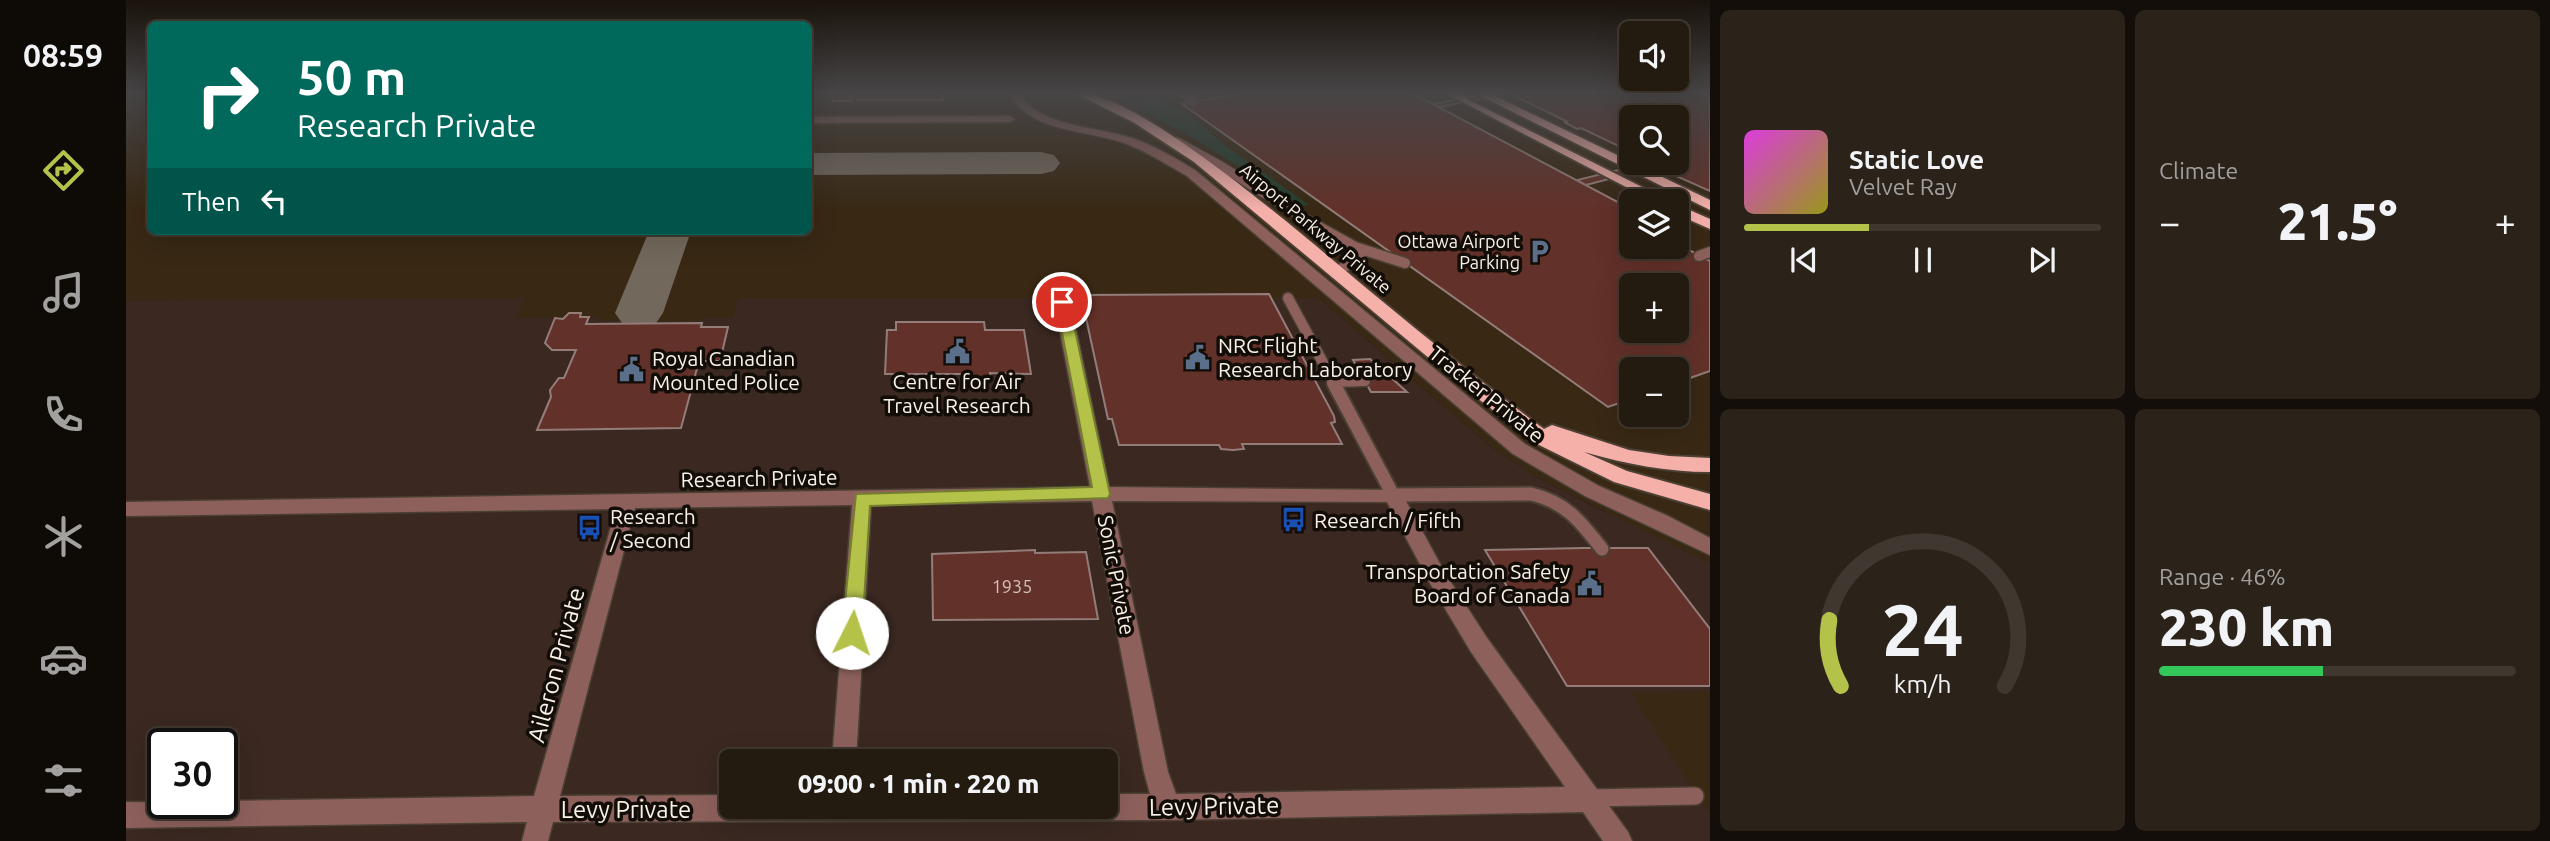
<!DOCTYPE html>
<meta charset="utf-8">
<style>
:root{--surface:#231a10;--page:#2b2319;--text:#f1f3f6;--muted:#a3a19f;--line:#403830;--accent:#b4c24a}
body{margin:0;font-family:Ubuntu,sans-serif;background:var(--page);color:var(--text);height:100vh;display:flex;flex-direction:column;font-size:26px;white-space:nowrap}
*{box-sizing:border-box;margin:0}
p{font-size:23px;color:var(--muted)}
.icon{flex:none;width:38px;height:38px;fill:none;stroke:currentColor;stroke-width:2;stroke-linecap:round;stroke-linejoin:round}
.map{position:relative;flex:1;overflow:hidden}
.panel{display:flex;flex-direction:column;gap:10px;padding:10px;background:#130e09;width:840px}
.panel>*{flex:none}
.guide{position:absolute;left:21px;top:21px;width:665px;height:214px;border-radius:10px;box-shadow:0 7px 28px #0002,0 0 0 2px var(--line);background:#00695c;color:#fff;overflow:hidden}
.controls{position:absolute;left:1493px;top:21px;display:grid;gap:14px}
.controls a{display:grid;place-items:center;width:70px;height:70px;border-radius:10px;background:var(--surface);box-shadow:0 7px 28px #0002,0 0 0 2px var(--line);font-size:35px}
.speed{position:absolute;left:21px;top:728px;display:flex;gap:14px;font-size:35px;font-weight:700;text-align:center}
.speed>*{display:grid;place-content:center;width:91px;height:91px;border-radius:50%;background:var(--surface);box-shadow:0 7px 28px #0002,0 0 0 2px var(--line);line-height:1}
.speed .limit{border:4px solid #111;border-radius:10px;background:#fff;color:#111}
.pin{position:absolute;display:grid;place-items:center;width:60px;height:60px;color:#fff;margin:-30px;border:4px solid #fff;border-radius:50%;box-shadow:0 2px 7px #0007}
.me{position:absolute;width:77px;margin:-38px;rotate:4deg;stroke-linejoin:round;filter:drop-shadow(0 0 5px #0008)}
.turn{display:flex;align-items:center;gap:24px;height:147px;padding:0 35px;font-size:32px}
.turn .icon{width:91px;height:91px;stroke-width:2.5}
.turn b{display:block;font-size:49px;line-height:60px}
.then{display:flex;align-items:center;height:66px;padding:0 35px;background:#0003;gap:14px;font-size:26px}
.big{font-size:52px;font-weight:800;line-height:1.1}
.panel .card{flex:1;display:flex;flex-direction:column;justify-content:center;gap:10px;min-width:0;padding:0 24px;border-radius:10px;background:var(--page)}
.panel .dial{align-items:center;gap:0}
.dial svg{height:182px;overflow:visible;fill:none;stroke:var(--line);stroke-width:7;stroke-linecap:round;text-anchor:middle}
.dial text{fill:var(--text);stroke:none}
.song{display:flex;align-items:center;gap:21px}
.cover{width:84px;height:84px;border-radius:10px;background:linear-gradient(135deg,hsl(300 70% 55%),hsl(60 70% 35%))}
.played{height:7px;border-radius:4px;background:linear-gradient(90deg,var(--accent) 35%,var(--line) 35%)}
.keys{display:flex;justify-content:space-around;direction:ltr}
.heat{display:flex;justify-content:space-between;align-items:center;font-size:38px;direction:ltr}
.charge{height:10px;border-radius:5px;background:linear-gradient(90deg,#34c759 46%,var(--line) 0)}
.panel .tiles{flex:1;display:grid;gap:10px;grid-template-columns:repeat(2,1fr)}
.trip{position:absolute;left:593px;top:749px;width:399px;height:70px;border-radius:10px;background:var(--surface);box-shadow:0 7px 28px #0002,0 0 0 2px var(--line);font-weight:800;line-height:70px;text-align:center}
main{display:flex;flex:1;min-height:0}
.dock{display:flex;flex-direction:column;width:126px;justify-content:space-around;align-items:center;background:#0e0a06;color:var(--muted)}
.dock .icon{width:49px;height:49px}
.dock .active{color:var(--accent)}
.dock b{font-size:32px;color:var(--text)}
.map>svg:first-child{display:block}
.commercial{fill:#3a2821;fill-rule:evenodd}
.built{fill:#382814;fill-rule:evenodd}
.green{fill:#243e2d}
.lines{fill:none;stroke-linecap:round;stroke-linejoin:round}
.taxiway{fill:#72685b;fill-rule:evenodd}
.building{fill:#623129;stroke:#947d79;stroke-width:2;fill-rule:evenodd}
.service-far3-casing{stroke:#4b4033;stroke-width:11}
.service-far2-casing{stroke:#4b4033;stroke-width:13}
.service-far1-casing{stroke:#4b4033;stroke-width:17}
.service-casing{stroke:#4b4033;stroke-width:20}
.minor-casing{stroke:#4b4033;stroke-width:3}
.trunk-casing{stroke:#4b4033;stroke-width:4}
.service-far3{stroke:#8d605c;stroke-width:9}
.service-far2{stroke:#8d605c;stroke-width:10}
.service-far1{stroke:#8d605c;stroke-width:13}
.service{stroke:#8d605c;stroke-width:17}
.minor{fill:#8d605c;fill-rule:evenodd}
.trunk{fill:#f6b0aa;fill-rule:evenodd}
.route{fill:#b4c24a;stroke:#757e30;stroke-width:2}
.labels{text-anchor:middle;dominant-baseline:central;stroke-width:7;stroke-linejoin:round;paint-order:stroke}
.far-street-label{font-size:18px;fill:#f9f1e8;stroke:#130d08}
.far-poi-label{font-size:18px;fill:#f9f1e8;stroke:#130d08;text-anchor:end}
.number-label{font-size:18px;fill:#d3c1b8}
.poi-label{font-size:21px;fill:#f9f1e8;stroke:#130d08;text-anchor:start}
.street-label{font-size:21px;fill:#f9f1e8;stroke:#130d08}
.near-street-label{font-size:24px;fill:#f9f1e8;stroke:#130d08}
</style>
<main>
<nav class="dock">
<b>08:59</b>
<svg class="icon active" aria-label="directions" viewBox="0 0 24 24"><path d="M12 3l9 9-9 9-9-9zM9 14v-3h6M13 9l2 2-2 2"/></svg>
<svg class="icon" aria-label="music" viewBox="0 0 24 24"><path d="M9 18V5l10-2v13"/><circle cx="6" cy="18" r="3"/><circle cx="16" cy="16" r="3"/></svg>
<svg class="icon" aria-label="phone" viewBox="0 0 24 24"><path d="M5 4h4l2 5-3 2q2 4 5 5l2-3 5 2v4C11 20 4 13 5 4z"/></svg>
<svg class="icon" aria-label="climate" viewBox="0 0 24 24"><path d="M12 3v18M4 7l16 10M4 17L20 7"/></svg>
<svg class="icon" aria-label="car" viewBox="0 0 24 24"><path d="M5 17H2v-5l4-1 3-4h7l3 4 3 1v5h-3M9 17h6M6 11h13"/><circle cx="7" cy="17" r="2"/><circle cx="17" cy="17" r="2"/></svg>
<svg class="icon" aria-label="filters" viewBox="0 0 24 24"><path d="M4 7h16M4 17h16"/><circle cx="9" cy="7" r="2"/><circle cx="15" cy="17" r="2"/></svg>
</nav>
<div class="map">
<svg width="1584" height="841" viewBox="0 0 1584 841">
<rect width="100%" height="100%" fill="#2f2315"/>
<!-- commercial -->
<path class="commercial" d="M0,93H24V231H682L1193,298L1365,447L1414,479L1474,510L1537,536L1584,563V841H0ZM37,744H96V803H37ZM606,761H980V807H606Z"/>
<!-- built -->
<g class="built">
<path d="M0,93H24V231H682L683,93H1584V564L1414,479L1365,447L1193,298H612L607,318H577L576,321H471L472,318H390L399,298L0,301ZM1505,117H1550V163H1505ZM1505,201H1550V247H1505ZM1505,285H1550V331H1505ZM1505,369H1550V415H1505Z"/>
<path d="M1584,691V816L1504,692Z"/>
</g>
<!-- green -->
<path class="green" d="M1012,93L1033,99L1057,110L1104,149L1183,205L1174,206L1064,136L986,95Z"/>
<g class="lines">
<!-- taxiway -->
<g class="taxiway">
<path d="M915,152L928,155L934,163L928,171L915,174L682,175V153Z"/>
<path d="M523,231H565L537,313L530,323L513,327L496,323L489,313Z"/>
</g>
</g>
<!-- building -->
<g class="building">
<path d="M708,93H727L726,101H707Z"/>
<path d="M732,93H817V100H731Z"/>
<path d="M1118,93H1286L1505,209V247H1550V243L1584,261V371L1550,383V369H1505V399L1482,407L1056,104ZM1505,285H1550V331H1505Z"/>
<path d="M1364,93L1379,94L1314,107L1308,104Z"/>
<path d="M1376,93H1574L1584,97V191L1521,163H1550V117H1505V152L1455,128L1451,129L1438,122H1442L1382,93Z"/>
<path d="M1521,163L1529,167L1460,185L1451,180Z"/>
<path d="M1143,294L1208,416L1209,422L1205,423L1216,444H1116L1118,449L1107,450L1095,449L1093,445H993L986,419H982L955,295Z"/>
<path d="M443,313H455L454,317H463L460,324L576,323L575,327H602L594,361H573L555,428L411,430L425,397L424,390L433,378H438L450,350H426L419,343L429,318L437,319Z"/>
<path d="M770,322H858L859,330H898L905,374L864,373L865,382H839V374H759L761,330H770Z"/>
<path d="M1244,359L1281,392H1245L1227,360Z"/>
<path d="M1457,548H1522L1584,629V686H1441L1359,550Z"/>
<path d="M909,550V553L960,552L972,619L807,620L806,554Z"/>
</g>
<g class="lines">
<defs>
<g id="service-far3">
<path d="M1059,93L1067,102"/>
<path d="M1051,142L1095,166L1185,223"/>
</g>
<g id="service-far2">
<path d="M1182,221L1229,247L1279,263"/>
<path d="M1573,256L1584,252"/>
<path d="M1210,272L1228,261L1237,250"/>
<path d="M1162,298L1209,385"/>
<path d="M1206,382L1239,381"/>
</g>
<path id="service-far1" d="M1208,384L1267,495L1405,494C1440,502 1455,522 1476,549"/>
<path id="service" d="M1462,798L1569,796"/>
<g id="minor">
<path d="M883,93H893C913,128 971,126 1006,138C1029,146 1049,158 1069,170L1399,444L1473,486L1542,516L1584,538V555L1459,496L1387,454L1061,176C1040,164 1020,151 998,143C960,129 904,133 883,93Z"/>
<path d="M682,117L883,116L889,119L883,122L682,123Z"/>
<path d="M936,296L944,301L983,487L1274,490L1319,573L1361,638L1502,832L1506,841H1477L1457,812L1041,820L427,822L422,841H396L401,822L0,828V802L96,803V801L408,796L490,509L0,516V502L964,487L928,301ZM966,501L1018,772L1024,794H980V807H606V795L434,796L509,508L726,505L706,761H730L745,505ZM986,501L1261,502L1305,585L1345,652L1439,787L1050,794L1042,772Z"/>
</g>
<g id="trunk">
<path d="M948,93C1012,87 1200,256 1256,301C1309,345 1363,388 1418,429L1426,425L1503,450L1543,456L1584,458V472C1540,472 1500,464 1458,452L1501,471L1584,494V510L1488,482L1411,444L1346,394L1068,162L1007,122Z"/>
<path d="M1319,93H1334L1340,95L1341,99L1544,201H1527Z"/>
<path d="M1349,93H1363L1584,200V210Z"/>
<path d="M1550,204L1584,219V229L1550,214Z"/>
</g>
</defs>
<!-- service-far3 casing -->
<use href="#service-far3" class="service-far3-casing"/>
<!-- service-far2 casing -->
<use href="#service-far2" class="service-far2-casing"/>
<!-- service-far1 casing -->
<use href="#service-far1" class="service-far1-casing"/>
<!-- service casing -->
<use href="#service" class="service-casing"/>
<!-- minor casing -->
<use href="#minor" class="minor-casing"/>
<!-- trunk casing -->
<use href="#trunk" class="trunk-casing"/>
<!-- service-far3 -->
<use href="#service-far3" class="service-far3"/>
<!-- service-far2 -->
<use href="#service-far2" class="service-far2"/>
<!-- service-far1 -->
<use href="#service-far1" class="service-far1"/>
<!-- service -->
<use href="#service" class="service"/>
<!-- minor -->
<use href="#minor" class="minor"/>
<!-- trunk -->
<use href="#trunk" class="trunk"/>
</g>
<!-- sky -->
<linearGradient id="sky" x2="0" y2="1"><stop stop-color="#1a130c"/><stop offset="0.44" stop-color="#474546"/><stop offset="1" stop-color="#474546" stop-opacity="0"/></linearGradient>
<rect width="1584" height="210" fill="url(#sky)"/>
<!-- route -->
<path class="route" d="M936,297L943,302L984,494L982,498L744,506L736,633L733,639L726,641L719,639L716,633L730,494L966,487L930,302Z"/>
<!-- icons -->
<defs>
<symbol id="parking-bare" viewBox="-9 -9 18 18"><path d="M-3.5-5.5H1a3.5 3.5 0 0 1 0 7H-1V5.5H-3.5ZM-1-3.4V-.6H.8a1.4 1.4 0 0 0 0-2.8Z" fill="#5c6f8a" stroke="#130d08" stroke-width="2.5" paint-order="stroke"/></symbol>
<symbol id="civic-bare" viewBox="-9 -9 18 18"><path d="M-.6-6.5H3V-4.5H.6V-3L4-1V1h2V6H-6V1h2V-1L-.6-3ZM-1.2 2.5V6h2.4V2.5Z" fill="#5c6f8a" stroke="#130d08" stroke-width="2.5" paint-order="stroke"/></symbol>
<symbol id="bus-bare" viewBox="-9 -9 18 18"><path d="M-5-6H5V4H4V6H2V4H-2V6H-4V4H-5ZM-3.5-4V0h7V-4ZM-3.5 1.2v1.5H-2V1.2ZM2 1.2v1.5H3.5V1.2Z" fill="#1a4fb4" stroke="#130d08" stroke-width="2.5" paint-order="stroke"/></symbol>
</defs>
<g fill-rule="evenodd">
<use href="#parking-bare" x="1396" y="234" width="35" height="35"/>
<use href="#civic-bare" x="814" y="334" width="35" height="35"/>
<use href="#civic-bare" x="1054" y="340" width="35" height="35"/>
<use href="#civic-bare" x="488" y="352" width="35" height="35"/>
<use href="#bus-bare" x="1150" y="502" width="35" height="35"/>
<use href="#bus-bare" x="446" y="510" width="35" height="35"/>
<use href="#civic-bare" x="1446" y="566" width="35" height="35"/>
</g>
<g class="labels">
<!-- far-street labels -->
<g class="far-street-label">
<text transform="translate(1190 228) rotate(40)">Airport Parkway Private</text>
</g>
<!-- far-poi labels -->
<g class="far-poi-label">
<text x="1394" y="241">Ottawa Airport<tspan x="1394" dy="21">Parking</tspan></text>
</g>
<!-- number labels -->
<g class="number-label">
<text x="886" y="586">1935</text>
</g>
<!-- poi labels -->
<g class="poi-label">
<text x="1092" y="345">NRC Flight<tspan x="1092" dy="24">Research Laboratory</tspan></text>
<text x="526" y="358">Royal Canadian<tspan x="526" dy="24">Mounted Police</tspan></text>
<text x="831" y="381" text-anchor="middle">Centre for Air<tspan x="831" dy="24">Travel Research</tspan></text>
<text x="484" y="516">Research<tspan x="484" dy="24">/ Second</tspan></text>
<text x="1188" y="520">Research / Fifth</text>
<text x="1444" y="571" text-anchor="end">Transportation Safety<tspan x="1444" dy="24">Board of Canada</tspan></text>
</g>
<!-- street labels -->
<g class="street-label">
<text transform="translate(1361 394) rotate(39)">Tracker Private</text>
<text transform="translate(633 478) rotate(-1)">Research Private</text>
<text transform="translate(991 575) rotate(79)">Sonic Private</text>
</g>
<!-- near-street labels -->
<g class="near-street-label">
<text transform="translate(430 665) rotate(-75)">Aileron Private</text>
<text transform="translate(1088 806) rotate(-1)">Levy Private</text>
<text x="500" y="809">Levy Private</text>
</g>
</g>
</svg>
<div class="controls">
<a><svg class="icon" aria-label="sound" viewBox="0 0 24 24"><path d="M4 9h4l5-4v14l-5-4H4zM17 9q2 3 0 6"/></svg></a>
<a><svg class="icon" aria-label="search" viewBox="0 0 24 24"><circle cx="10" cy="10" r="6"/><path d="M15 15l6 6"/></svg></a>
<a><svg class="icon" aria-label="layers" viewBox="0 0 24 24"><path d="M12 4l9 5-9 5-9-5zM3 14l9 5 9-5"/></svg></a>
<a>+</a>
<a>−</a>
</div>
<div class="speed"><div class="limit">30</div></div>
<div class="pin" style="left:936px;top:302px;background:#d93025"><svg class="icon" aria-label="arrive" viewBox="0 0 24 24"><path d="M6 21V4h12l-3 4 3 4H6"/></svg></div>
<svg class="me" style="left:726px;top:633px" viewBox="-20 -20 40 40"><circle r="19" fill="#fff"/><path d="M0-13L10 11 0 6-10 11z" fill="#b4c24a"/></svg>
<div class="trip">09:00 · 1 min · 220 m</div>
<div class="guide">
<div class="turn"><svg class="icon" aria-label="right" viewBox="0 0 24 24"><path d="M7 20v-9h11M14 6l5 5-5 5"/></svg><div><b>50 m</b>Research Private</div></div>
<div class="then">Then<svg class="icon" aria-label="left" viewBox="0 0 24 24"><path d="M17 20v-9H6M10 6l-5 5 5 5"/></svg></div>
</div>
</div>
<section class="panel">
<div class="tiles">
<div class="card">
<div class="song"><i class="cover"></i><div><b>Static Love</b><p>Velvet Ray</p></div></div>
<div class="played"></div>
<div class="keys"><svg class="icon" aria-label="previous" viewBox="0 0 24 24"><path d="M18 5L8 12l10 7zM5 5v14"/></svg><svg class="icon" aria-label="pause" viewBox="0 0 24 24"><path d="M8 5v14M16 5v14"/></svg><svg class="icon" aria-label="next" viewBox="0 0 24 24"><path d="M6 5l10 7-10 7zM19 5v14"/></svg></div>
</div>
<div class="card"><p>Climate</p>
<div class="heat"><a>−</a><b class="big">21.5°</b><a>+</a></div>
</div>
<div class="card dial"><svg viewBox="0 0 100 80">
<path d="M14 69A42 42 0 1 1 86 69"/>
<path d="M14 69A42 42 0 0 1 9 40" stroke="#b4c24a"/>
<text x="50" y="56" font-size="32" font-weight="700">24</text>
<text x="50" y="72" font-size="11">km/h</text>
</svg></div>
<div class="card"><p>Range · 46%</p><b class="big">230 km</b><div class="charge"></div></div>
</div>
</section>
</main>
